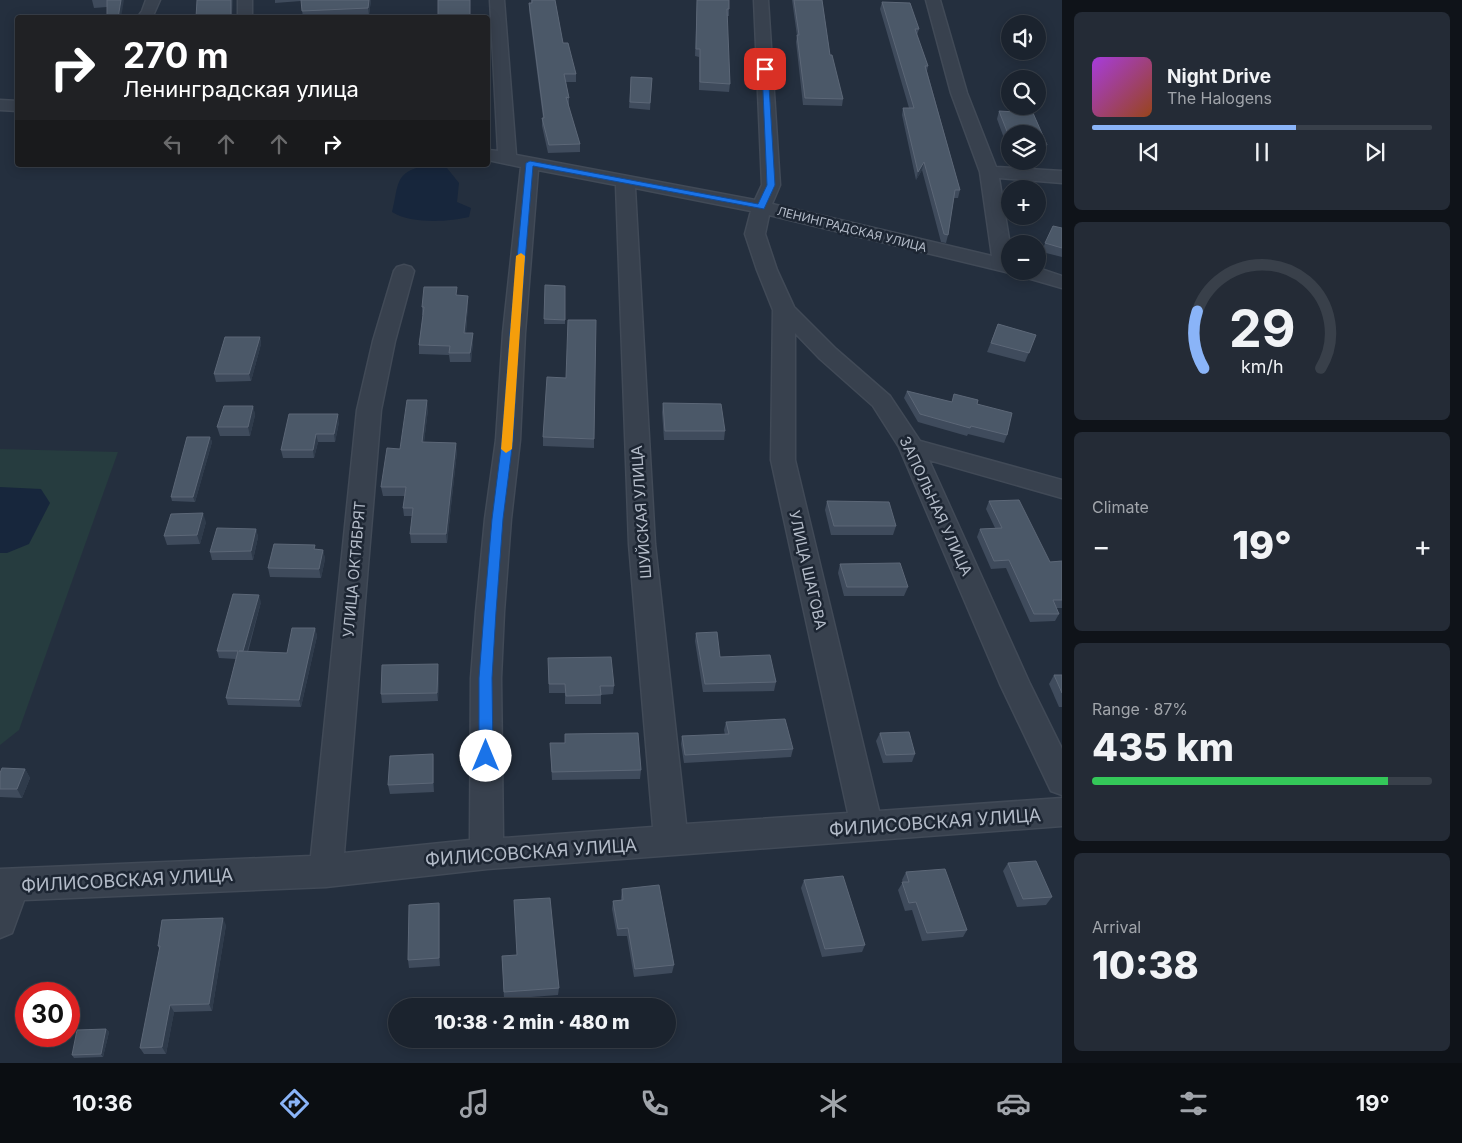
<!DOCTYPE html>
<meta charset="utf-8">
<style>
:root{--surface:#1b232e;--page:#242b36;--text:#f1f3f6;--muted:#a0a4aa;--line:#39404a;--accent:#8ab4f8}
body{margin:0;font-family:Inter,sans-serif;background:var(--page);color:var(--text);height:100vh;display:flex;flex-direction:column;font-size:19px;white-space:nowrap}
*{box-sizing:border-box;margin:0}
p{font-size:16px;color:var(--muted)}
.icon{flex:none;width:28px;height:28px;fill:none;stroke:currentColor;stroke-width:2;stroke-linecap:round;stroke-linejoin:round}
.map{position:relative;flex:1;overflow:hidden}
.sheet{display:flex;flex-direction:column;gap:12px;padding:12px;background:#0f1319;width:400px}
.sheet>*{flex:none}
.top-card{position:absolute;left:15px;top:15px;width:475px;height:152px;border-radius:5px;box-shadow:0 2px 12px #0003,0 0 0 1px var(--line);background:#202124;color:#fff;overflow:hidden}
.buttons{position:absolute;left:1001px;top:15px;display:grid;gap:10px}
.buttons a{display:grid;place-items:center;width:45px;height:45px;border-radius:50%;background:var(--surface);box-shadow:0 2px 12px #0003,0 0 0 1px var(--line);font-size:25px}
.speed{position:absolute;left:15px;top:982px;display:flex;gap:10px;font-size:25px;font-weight:700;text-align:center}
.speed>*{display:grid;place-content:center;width:65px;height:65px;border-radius:50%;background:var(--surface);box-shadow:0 2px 12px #0003,0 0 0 1px var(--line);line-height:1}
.speed .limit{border:8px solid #d22;background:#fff;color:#111}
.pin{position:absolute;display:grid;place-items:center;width:42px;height:42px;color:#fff;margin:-21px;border-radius:10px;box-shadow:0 2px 8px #0006}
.me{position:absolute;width:55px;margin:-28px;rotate:0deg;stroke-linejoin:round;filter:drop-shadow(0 0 4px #0008)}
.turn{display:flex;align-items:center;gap:18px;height:105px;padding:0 25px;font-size:22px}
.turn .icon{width:65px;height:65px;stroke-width:2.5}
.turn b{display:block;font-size:35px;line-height:42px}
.lanes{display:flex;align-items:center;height:48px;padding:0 25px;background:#0003;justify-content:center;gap:25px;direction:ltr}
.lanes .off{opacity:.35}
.big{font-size:38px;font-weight:800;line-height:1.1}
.sheet .card{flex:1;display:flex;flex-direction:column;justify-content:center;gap:8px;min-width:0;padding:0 18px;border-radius:8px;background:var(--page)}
.sheet .dial{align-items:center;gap:0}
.dial svg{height:130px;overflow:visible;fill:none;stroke:var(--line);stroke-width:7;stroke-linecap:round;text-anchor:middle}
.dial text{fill:var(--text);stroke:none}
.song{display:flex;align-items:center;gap:15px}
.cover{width:60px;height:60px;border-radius:8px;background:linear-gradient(135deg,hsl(280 70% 55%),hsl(20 70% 35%))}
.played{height:5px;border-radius:2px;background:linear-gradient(90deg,var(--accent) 60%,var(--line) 60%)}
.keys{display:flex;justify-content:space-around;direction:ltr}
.heat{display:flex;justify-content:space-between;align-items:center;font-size:28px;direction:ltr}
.charge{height:8px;border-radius:4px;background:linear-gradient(90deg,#34c759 87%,var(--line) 0)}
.trip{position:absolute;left:388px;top:998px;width:288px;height:50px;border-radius:25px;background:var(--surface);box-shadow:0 2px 12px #0003,0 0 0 1px var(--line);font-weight:800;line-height:50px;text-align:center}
.menu{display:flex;height:80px;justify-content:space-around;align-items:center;background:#0b0e12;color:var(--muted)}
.menu .icon{width:35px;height:35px}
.menu .selected{color:var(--accent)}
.menu b{font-size:22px;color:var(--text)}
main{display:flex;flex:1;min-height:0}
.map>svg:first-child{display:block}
.green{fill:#263c3f}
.water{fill:#17263c}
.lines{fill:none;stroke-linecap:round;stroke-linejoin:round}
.minor-casing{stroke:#414a57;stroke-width:3}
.minor{fill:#38414e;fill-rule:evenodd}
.wall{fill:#3f4b5c}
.shaded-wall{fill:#2f3b4b}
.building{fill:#4b5868;stroke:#5c6777}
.route{fill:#1a73e8;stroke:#114b97}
.slow{fill:#f59e0b}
.labels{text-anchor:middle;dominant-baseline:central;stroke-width:5;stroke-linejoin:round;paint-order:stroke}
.far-street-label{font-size:12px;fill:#b4bcc9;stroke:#1d2633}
.street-label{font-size:15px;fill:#b4bcc9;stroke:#1d2633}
.near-street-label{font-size:18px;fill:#b4bcc9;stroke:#1d2633}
</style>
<main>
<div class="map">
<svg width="1062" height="1063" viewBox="0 0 1062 1063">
<rect width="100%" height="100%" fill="#242f3e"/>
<!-- green -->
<path class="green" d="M0,449L118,452L19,730L0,745Z"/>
<!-- water -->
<g class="water">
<path d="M426,166L447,168L459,183L457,202L471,208L469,217C448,222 411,224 392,212C399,185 394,171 426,166Z"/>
<path d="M0,487L41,489L50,503L29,544L7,553H0Z"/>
</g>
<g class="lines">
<defs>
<g id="minor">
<path d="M146,0H160L152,18H137L142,11Z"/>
<rect x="238" y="0" width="14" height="18"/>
<path d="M490,0H504L516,155L755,200L762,185L754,0H768L780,185L772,204L992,256L980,172L951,93L926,0H940L967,93L996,167L1062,171V183L999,178L1010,245V271H1038V268L1062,276V288L1017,275L1014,272L1010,273L769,215L765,234L777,270L794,307L836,349L890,396L920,441L1062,480V498L929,460L1030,684L1062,749V795L1051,791L1000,684L899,447L873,406L820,359L795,333V460L879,811L1062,798V826L487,869L326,887L24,900L12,933L0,938V869L311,856L357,410L373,341L394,271L397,267L404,265L411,267L414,271L395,341L381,410L344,853L470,840L471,678L476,612L485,519L496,440L503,333L521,167L488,160V150L498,151ZM538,170L616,185L629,544L653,827L503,838L501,678L504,612L511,519L520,440L525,333ZM635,188L751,211L745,234L757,270L773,310L771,460L848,813L686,824L655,544Z"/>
<path d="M0,100L18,101V111L0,110Z"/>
</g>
</defs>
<!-- minor casing -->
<use href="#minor" class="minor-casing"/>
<!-- minor -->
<use href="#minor" class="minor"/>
</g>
<!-- wall -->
<g class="wall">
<path d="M92,0H124L107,7L94,8Z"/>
<path d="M275,0H371L369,15L315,18H303L301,1L275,3Z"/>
<path d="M531,0H555L563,43L576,74V82H566L569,98V105H568L580,144V152L548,153L542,126V118H543L529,10V3H531Z"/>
<path d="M697,0H729V16H727L730,84L729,92L699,90V57L695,56Z"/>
<path d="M792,0H822L830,55L843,99L842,106L803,105L796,42L797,36Z"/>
<path d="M882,2L919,29L917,35L928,66L927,71L960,190L958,198H954L948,235L946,243L941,242L922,170L916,180L902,115L903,108H909L880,9Z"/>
<path d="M631,77L652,78L650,110L629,108Z"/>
<path d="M999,111L1033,113L1047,145L1044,153H1038V134H1010V152H1009L997,119Z"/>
<path d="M1062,228V257L1042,252L1045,243Z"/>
<path d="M545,285L565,286V324H544Z"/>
<path d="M457,296H468V304L466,333H473V342L471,362H450L449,355L419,354V345L423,315H422V307Z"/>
<path d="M998,324L1036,335L1025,362L987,352Z"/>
<path d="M260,337L261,344L251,381L216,382L214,374Z"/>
<path d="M907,391L951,402L977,404L1007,435L1004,443L968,434L967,436L918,422L904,398Z"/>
<path d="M663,403L725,431L724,440H664L662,412Z"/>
<path d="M253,406L255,415L250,436H220L217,427Z"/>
<path d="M428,409L424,442L457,451L447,543H411L410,534L412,516H404L403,508L405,496H383L381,487L400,449Z"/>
<path d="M339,422L335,442H318L314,458H283L281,450Z"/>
<path d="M210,437L212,442L195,502L172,501L171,497Z"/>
<path d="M543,437L594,439V448L543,446Z"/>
<path d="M827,501L896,526L893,535H831L825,510Z"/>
<path d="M989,501L1050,562L1062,561V608H1056L1059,614L1055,621L1030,622L1006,568L991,569L977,537L980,529L995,528L986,509Z"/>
<path d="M206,522L200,544L167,545L164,536Z"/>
<path d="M256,529L258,537L253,560H212L210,552Z"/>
<path d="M316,549L323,550L325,559L321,578L270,577L268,568Z"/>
<path d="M840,564L908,587L904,596H844L838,573Z"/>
<path d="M261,602L248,652L287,653L315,628L317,636L301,707L228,705L226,698L236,659L219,658L217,651Z"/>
<path d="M696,633L720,657L776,682L774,691L703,692L695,641Z"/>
<path d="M548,658L614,686L613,694L601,695V704H565V693H549Z"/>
<path d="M439,673L438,701L382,703L381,694Z"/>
<path d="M1054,675H1062V707H1059L1049,684Z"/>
<path d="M726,722L793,749L791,757L684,763L681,744L682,736L725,735L724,730Z"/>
<path d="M880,733L915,754L912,762L883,763L876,741Z"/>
<path d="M565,734L641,770L640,779L552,780L550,743H565Z"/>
<path d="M433,754L434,762V792L390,794L388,785Z"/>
<path d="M25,769L30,778L22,798L0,797V773Z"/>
<path d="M1008,863L1052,897L1046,905L1017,907L1003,871Z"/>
<path d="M906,872L967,930L963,937L922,941L912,910L905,911L898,890L903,882L902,880Z"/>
<path d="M804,880L865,945L862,952L822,957L801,888Z"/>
<path d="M622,889L674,965L672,973L634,977L627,936H617L612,909L613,901L621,900V897Z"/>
<path d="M439,903L440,911V966L409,968L408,960Z"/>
<path d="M226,925L212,1011L174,1012L166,1054H144L140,1048L160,950L158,946Z"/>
<path d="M502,956L559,988L558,995L504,999Z"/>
<path d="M106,1029L109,1032L103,1057L74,1058L72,1055Z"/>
<path d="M489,1039H523V1045L490,1047Z"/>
</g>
<!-- shaded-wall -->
<g class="shaded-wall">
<path d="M121,0H124L121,18H118Z"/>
<path d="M231,0H233L232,18H231Z"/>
<path d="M369,0H371L369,15L368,8Z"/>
<path d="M924,162L922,170L916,180L918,172Z"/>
<path d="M468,296V304L465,342L464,333Z"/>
<path d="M473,333V342L471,362L470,353Z"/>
<path d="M260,337L261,344L251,381L249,374Z"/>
<path d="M427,400L428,409L423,451L422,442Z"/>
<path d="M253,406L255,415L250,436L248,427Z"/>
<path d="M338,414L339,422L335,442L334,434Z"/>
<path d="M316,434L318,442L314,458L313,450Z"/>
<path d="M210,437L212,442L195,502L193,497Z"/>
<path d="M456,443L457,451L447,543L446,534Z"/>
<path d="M203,513L206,522L200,544L197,535Z"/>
<path d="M256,529L258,537L253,560L251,551Z"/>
<path d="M323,550L325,559L321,578L319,569Z"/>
<path d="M259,595L261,602L245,659L243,651Z"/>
<path d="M315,628L317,636L301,707L299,700Z"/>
<path d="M438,664L439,673L438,701L437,693Z"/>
<path d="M433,754L434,762V792L433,783Z"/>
<path d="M25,769L30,778L22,798L17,789Z"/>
<path d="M439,903L440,911V966L439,958Z"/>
<path d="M223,918L226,925L212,1011L209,1004Z"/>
<path d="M170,1005L174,1012L166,1054L162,1047Z"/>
<path d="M106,1029L109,1032L103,1057L101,1054Z"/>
</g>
<!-- building -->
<g class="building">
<path d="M107,0H121L118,18H107Z"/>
<path d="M197,0H231V18H196Z"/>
<path d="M301,0H369L368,8L302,11Z"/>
<rect x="438" y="0" width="32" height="18"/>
<path d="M532,0H555L563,43H568L576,74H564L569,98L566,97L580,144L549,145L542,118H544L529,3H532Z"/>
<path d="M697,0H729V9H727L730,84L700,82V49H696Z"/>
<path d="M794,0H822L830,55H832L843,99L805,98L797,35H799Z"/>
<path d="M882,2L910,3L919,29H915L928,66H925L960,190H955L948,235L944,234L924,162L918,172L903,108H914Z"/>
<path d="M631,77L652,78L650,103L630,102Z"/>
<path d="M999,111L1033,113L1047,145H1038V134H1010V139Z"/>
<path d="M1053,226L1062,228V248L1045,243Z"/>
<path d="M545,285L565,286V320L544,319Z"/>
<path d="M424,287H457L456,295L468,296L464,333H473L470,353H449L450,346L419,345L424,307H422Z"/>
<path d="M568,320H596L594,439L543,437L547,377L566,378Z"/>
<path d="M998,324L1036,335L1029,353L991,343Z"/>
<path d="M225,337H260L249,374H214Z"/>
<path d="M907,391L952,402L954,394L978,400L977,404L1012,413L1007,435L971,426L970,428L920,414Z"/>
<path d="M407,400H427L422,442L456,443L446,534H410L413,508H403L406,487H381L387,448L400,449Z"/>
<path d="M663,403L721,404L725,431H665Z"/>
<path d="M224,406H253L248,427H217Z"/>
<path d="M289,414H338L334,434H316L313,450H281Z"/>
<path d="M187,437H210L193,497H171Z"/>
<path d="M1019,500L1050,562L1062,561V600H1053L1059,614H1034L1009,560L994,561L980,529L1002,528L989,501Z"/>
<path d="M827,501L889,502L896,526H834Z"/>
<path d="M203,513L197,535L164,536L171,514Z"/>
<path d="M217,528L256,529L251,551L210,552Z"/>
<path d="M274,544L315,545L314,549L323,550L319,569L268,568Z"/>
<path d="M900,563L908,587H847L840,564Z"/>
<path d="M233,594L259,595L243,651H239L287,653L292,628H315L299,700L226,698L238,651H217Z"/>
<path d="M717,632L720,657L770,655L776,682L705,684L696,633Z"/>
<path d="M611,657L614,686H600L601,695L566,696L565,684H549L548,658Z"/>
<path d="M438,664L437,693L381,694L382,665Z"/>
<path d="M1054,675H1062V693Z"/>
<path d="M785,719L793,749L685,755L682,736L729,734L726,722Z"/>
<path d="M909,732L915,754L886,755L880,733Z"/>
<path d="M638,733L641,770L552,772L550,743H565V734Z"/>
<path d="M433,754V783L388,785L390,756Z"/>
<path d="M2,768L25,769L17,789H0V773Z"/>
<path d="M1036,861L1052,897L1023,899L1008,863Z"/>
<path d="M945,869L967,930L927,933L916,902L909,903L902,882H909L906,872Z"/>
<path d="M843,876L865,945L825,949L804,880Z"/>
<path d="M659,885L674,965L635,969L628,928L618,929L613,901L623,900L622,889Z"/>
<path d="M550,898L559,988L504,992L502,956L517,955L514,900Z"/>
<path d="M439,903V958L408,960L409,905Z"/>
<path d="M223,918L209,1004L170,1005L162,1047L140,1048L160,946H158L162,920Z"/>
<path d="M520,1000L521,1006H488V1002Z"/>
<path d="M106,1029L101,1054L72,1055L77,1030Z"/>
<path d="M489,1039H523V1042L489,1044Z"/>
</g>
<!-- route -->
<path class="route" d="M765,67L768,69L775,185L764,209L533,166L519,333L513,440L503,519L496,612L492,678L493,756L491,760L486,762L481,760L479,756V678L484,612L492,519L502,440L510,333L526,163L530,161L758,204L767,185L762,69Z"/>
<!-- slow -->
<path class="slow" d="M521,253L525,256L512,449L506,453L501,449L516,256Z"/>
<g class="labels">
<!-- far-street labels -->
<g class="far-street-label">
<text transform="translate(852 229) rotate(14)">ЛЕНИНГРАДСКАЯ УЛИЦА</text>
</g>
<!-- street labels -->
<g class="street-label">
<text transform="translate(936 506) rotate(65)">ЗАПОЛЬНАЯ УЛИЦА</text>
<text transform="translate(641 512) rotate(-94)">ШУЙСКАЯ УЛИЦА</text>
<text transform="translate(354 569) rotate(-85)">УЛИЦА ОКТЯБРЯТ</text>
<text transform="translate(808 570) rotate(77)">УЛИЦА ШАГОВА</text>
</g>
<!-- near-street labels -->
<g class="near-street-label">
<text transform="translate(935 822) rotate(-4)">ФИЛИСОВСКАЯ УЛИЦА</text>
<text transform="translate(531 852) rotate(-4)">ФИЛИСОВСКАЯ УЛИЦА</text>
<text transform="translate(127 880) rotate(-3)">ФИЛИСОВСКАЯ УЛИЦА</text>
</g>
</g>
</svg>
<div class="buttons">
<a><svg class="icon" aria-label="sound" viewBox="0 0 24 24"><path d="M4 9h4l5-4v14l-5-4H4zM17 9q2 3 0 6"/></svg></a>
<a><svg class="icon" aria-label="search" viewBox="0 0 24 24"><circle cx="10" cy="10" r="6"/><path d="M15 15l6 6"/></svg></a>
<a><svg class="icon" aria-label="layers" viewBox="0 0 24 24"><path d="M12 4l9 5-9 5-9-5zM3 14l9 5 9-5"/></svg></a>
<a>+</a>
<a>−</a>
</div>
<div class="speed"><div class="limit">30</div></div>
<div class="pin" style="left:765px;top:69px;background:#d93025"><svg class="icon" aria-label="arrive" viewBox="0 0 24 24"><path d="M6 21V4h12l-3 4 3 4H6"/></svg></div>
<svg class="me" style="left:486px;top:756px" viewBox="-20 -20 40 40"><circle r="19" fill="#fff"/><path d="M0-13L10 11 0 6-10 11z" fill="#1a73e8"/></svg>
<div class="trip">10:38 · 2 min · 480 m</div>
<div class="top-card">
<div class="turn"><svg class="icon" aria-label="right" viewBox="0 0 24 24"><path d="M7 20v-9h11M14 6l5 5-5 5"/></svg><div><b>270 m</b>Ленинградская улица</div></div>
<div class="lanes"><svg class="icon off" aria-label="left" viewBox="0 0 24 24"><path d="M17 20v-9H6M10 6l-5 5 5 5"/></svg><svg class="icon off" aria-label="ahead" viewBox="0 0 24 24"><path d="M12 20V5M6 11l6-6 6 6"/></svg><svg class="icon off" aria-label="ahead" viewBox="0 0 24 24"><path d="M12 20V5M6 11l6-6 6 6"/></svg><svg class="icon" aria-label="right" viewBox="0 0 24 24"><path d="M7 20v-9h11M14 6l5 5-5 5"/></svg></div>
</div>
</div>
<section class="sheet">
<div class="card">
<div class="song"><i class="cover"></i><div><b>Night Drive</b><p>The Halogens</p></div></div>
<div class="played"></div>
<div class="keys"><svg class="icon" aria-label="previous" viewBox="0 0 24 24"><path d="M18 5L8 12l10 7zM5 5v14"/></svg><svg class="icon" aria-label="pause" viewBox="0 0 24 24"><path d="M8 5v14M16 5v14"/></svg><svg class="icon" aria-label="next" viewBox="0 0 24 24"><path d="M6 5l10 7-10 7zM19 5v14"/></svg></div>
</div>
<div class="card dial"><svg viewBox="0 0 100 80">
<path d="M14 69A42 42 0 1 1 86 69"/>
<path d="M14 69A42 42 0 0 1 10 34" stroke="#8ab4f8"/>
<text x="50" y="56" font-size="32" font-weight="700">29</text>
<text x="50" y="72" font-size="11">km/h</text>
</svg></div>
<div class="card"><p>Climate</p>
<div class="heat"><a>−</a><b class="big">19°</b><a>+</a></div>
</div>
<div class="card"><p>Range · 87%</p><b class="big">435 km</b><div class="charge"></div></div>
<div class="card"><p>Arrival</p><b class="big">10:38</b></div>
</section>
</main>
<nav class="menu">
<b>10:36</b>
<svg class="icon selected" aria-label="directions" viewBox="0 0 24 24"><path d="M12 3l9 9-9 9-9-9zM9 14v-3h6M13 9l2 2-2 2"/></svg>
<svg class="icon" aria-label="music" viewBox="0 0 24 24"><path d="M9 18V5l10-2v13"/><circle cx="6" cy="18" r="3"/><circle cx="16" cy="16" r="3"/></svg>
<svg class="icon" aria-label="phone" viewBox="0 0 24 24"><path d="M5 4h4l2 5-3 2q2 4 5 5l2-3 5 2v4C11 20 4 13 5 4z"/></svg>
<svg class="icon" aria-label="climate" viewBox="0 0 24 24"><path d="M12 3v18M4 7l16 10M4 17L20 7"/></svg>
<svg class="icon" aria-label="car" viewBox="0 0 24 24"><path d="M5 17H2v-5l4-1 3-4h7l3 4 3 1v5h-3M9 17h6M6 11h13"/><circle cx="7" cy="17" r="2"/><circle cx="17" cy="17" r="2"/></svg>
<svg class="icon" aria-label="filters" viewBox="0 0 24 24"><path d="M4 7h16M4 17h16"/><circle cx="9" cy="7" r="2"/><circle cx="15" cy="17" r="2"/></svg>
<b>19°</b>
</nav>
